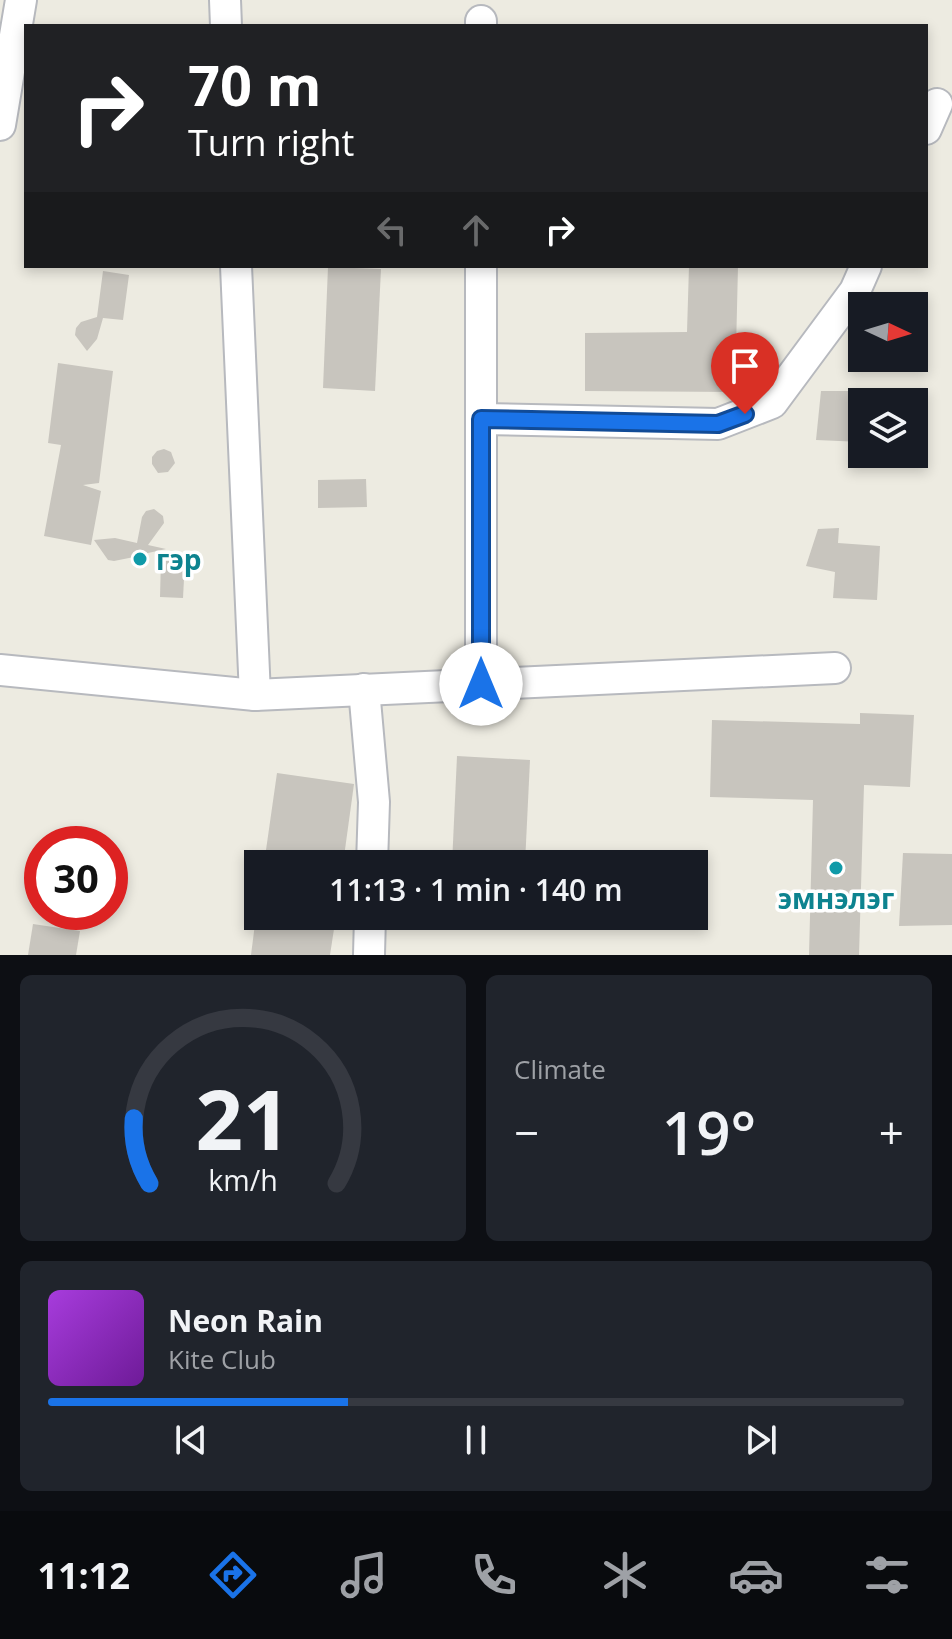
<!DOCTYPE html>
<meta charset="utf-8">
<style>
:root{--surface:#171b24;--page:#20242c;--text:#f1f3f6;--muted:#9ea1a6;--line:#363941;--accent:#1a73e8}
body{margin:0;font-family:"Open Sans",sans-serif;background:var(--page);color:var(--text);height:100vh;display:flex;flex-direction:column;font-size:30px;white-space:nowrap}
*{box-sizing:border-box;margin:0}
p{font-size:26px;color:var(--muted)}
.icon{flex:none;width:44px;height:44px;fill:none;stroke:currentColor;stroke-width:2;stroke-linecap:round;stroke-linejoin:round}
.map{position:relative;height:955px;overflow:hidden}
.panel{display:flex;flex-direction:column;gap:20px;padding:20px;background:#0d0f14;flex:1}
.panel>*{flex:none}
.hud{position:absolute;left:24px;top:24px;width:904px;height:244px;border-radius:0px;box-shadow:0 4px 12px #0003;background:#202124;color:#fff;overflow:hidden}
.needle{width:52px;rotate:94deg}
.controls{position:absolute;left:848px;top:292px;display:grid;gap:16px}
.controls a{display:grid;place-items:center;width:80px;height:80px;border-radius:0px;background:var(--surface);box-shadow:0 4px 12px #0003;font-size:40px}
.speed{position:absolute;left:24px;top:826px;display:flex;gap:16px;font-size:40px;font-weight:700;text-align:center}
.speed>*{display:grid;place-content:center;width:104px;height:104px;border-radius:50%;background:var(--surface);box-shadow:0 4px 12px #0003;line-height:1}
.speed .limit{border:12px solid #d22;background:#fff;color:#111}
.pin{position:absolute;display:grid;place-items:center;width:68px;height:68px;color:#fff;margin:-82px -34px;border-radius:50% 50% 50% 0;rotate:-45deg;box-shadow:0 0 8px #0007}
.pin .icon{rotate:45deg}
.me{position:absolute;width:88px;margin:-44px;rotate:0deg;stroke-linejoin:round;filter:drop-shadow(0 0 6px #0008)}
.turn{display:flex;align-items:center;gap:28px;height:168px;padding:0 32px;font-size:36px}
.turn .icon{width:104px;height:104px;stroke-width:2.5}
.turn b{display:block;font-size:56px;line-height:68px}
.lanes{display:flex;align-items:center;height:76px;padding:0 32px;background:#0003;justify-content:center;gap:40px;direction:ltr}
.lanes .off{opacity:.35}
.big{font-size:60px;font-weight:600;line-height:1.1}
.panel .card{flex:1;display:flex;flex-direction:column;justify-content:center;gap:12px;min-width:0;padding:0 28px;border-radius:12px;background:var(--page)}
.panel .dial{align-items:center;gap:0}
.dial svg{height:208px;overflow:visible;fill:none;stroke:var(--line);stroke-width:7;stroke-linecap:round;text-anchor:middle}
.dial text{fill:var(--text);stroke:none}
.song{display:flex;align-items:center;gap:24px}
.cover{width:96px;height:96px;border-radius:12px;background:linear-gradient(135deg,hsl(280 70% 55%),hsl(280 70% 35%))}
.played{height:8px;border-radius:4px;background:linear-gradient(90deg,var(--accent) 35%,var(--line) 35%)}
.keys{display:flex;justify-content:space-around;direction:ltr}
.heat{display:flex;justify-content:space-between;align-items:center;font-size:44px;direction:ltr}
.panel .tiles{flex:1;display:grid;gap:20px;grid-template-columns:1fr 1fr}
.card:last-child{grid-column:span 2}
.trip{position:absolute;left:244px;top:850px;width:464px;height:80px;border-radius:0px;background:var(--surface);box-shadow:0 4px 12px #0003;font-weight:600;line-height:80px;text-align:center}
.menu{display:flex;height:128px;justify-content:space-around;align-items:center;background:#090b0e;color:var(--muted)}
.menu .icon{width:56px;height:56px}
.menu .active{color:var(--accent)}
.menu b{font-size:36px;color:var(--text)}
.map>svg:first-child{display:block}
.building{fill:#c8c5be}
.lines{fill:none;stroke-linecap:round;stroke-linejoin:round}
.minor-casing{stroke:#b7b9be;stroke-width:34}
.minor{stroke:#fff;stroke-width:30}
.route-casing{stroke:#114b97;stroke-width:20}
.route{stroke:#1a73e8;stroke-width:14}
.culture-dot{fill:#0f9aa8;stroke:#fff;stroke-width:3}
.labels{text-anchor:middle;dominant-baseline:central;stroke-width:7;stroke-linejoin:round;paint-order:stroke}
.culture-label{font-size:28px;font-weight:bold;fill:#0d838f;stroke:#fff;text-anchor:start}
</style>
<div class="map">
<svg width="952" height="955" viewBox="0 0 952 955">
<rect width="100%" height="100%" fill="#edebe1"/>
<!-- building -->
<g class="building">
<path d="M689,266H738L735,392L585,391V333L687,332Z"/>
<path d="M328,267L381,269L375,391L323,388Z"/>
<path d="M103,271L129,275L123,320L103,318L97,339L87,351L75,335L76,328L81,322L97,317Z"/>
<path d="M58,363L113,371L99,483L83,485L101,491L91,545L44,536L61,445L48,443Z"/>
<path d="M821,391H862V442L816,440Z"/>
<path d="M164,449L171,452L175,463L168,472L158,473L152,464V457L157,451Z"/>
<path d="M366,479L367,507L318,508V480Z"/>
<path d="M154,509L163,516L164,523L148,545L166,549L139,555L133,563L134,557L114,561L108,560L94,540L115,538L137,543L142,517L146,511Z"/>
<path d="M839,528L838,543L880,546L877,600L833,598L835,572L806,566L818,529Z"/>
<path d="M161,559L185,560L183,598L160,597Z"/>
<path d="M860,713L914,715L910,787L864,785L859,955H809L813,800L710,797L712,720L860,724Z"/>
<path d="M457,756L530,760L525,864H452Z"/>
<path d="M277,773L354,784L343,864H264Z"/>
<path d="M903,853L952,854V925L899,926Z"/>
<path d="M256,916H336L330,955H251Z"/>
<path d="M33,924L80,931L76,955H28Z"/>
</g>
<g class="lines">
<defs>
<g id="minor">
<path d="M225,0L226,26"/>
<path d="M481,21V26"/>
<path d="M0,125L21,0"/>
<path d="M926,129L937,104"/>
<path d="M236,266L255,695"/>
<path d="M481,266V684"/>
<path d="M481,419L718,424L772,403L855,291L866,266"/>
<path d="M0,670L255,695L835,668"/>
<path d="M364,689L374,802L372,864"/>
<path d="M369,955L370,916"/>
</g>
</defs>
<!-- minor casing -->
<use href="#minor" class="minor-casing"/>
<!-- minor -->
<use href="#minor" class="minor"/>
</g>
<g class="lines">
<defs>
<path id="route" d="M481,684V419L718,424L745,414"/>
</defs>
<!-- route casing -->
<use href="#route" class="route-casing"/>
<!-- route -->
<use href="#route" class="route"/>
</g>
<!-- markers -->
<g class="culture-dot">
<circle cx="140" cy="559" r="8"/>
<circle cx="836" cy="868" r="8"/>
</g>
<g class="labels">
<!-- culture labels -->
<g class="culture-label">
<text x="156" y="559">гэр</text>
<text x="836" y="898" text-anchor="middle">эмнэлэг</text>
</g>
</g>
</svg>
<div class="controls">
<a><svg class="needle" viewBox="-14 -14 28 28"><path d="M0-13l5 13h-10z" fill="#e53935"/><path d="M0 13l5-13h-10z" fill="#9ea1a6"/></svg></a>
<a><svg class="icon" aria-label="layers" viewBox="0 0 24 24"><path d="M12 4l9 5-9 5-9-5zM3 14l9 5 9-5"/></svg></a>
</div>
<div class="speed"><div class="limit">30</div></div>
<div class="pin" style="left:745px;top:414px;background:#d93025"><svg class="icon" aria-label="arrive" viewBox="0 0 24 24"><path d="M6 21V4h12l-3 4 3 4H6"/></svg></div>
<svg class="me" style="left:481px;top:684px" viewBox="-20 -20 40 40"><circle r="19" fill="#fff"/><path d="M0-13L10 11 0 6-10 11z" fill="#1a73e8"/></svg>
<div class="trip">11:13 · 1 min · 140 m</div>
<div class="hud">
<div class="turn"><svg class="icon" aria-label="right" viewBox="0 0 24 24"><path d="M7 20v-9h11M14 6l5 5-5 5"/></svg><div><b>70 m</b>Turn right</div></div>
<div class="lanes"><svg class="icon off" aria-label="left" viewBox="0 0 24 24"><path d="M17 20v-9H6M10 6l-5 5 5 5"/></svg><svg class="icon off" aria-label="ahead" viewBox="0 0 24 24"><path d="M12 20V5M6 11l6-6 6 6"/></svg><svg class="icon" aria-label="right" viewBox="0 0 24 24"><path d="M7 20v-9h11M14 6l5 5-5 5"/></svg></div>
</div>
</div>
<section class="panel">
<div class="tiles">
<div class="card dial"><svg viewBox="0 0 100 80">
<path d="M14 69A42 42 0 1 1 86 69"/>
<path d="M14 69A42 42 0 0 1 8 44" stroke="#1a73e8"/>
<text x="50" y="56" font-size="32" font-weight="700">21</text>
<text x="50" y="72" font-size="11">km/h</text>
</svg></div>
<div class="card"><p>Climate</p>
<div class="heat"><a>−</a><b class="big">19°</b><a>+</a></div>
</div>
<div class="card">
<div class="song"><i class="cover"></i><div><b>Neon Rain</b><p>Kite Club</p></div></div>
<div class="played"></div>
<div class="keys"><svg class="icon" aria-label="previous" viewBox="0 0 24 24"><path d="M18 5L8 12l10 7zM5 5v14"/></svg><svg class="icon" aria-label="pause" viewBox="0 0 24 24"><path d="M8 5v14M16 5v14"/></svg><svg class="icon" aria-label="next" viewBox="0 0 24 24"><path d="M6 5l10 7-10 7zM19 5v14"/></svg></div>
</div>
</div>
</section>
<nav class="menu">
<b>11:12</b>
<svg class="icon active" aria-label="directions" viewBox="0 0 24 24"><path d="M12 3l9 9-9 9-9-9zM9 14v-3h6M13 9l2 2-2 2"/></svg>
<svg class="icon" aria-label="music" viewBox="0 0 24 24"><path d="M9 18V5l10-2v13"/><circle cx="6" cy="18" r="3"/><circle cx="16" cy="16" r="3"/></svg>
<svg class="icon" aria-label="phone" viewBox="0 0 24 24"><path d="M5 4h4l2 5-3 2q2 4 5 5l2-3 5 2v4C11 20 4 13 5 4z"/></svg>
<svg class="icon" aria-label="climate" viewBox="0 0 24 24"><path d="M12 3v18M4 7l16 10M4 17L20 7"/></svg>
<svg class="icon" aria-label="car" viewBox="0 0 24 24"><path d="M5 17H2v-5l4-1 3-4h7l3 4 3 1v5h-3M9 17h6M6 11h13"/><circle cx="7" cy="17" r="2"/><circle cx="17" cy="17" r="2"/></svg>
<svg class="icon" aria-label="filters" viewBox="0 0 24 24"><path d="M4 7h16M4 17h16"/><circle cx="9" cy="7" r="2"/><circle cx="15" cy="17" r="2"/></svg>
</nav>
